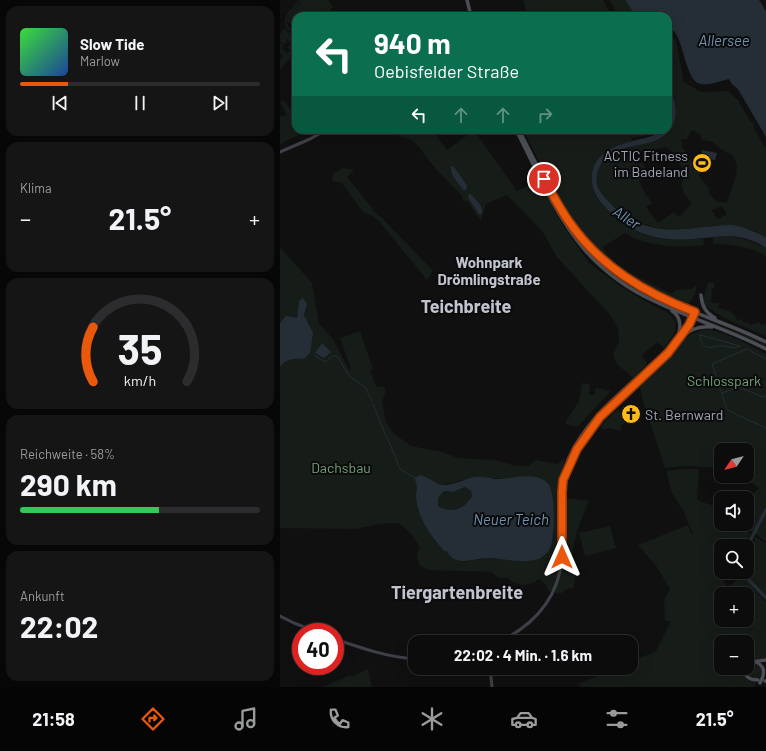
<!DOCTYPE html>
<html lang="de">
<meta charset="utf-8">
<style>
:root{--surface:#0c0c0d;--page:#151516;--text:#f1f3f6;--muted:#9a9b9d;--line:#2c2c2e;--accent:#ea580c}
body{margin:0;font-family:Barlow,sans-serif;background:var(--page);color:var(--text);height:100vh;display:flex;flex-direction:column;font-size:15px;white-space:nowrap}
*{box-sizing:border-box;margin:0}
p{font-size:13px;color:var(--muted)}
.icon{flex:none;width:22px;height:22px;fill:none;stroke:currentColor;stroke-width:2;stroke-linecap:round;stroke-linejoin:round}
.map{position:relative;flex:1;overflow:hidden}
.sheet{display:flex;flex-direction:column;gap:6px;padding:6px;background:#070707;width:280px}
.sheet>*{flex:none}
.top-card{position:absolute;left:12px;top:12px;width:380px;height:122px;border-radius:12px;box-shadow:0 4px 16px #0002,0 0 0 1px var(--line);background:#0b6e4f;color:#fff;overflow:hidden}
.needle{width:26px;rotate:235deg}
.buttons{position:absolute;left:434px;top:443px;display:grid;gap:8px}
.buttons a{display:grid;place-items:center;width:40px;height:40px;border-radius:8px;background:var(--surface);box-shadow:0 4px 16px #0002,0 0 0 1px var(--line);font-size:20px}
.speed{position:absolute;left:12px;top:623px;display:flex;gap:8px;font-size:20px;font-weight:700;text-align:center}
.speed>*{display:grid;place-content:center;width:52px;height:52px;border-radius:50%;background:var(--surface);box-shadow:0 4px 16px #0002,0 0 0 1px var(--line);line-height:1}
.speed .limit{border:6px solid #d22;background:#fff;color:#111}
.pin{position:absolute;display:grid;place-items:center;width:34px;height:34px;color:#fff;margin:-17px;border:2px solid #fff;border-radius:50%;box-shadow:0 1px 4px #0007}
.me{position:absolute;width:44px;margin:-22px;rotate:0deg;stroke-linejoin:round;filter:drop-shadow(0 0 3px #0008)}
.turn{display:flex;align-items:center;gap:14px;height:84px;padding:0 16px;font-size:18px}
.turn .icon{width:52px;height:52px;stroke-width:2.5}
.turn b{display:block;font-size:28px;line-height:34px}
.lanes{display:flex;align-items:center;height:38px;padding:0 16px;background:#0003;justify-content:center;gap:20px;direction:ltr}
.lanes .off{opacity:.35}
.big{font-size:30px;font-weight:700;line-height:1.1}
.sheet .card{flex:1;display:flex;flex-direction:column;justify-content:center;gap:6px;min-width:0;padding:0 14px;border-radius:12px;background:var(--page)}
.sheet .dial{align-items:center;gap:0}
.dial svg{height:104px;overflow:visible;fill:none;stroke:var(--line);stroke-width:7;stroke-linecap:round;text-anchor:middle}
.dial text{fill:var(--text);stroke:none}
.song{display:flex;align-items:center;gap:12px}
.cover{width:48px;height:48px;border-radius:6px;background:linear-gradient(135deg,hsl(120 70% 55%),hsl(220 70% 35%))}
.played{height:4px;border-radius:2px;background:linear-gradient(90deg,var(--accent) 20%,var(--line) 20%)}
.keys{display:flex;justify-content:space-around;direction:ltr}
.heat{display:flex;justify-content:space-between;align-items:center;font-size:22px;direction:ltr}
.charge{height:6px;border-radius:3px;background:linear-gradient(90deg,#34c759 58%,var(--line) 0)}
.trip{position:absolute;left:128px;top:635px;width:230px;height:40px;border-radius:12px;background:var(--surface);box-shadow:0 4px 16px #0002,0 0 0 1px var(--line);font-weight:700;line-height:40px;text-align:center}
.tabs{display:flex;height:64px;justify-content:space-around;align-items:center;background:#050505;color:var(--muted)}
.tabs .icon{width:28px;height:28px}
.tabs .current{color:var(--accent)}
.tabs b{font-size:18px;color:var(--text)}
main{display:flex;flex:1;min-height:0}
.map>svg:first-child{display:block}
.green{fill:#161c17;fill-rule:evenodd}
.water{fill:#252e36;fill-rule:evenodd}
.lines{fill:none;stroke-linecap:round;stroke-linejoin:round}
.stream{stroke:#252e36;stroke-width:1}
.river{stroke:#252e36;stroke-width:3.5}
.secondary{stroke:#3e4047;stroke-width:3}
.primary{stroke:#4c4e56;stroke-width:3.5}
.primary-bridge{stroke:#4c4e56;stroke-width:3.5}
.route-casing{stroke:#983908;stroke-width:10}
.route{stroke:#ea580c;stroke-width:7}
.labels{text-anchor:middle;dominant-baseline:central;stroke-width:4;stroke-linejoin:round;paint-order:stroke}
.poi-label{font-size:14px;fill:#9fa5b4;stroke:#0b0b0c;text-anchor:end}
.park-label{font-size:14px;fill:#74a179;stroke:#0b0b0c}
.water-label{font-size:15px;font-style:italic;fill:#7292b3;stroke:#0b0b0c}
.neighbourhood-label{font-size:15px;font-weight:bold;fill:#c1c4cf;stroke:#0b0b0c}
.district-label{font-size:18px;font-weight:bold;fill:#c1c4cf;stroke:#0b0b0c}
</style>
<main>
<section class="sheet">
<div class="card">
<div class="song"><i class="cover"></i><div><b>Slow Tide</b><p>Marlow</p></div></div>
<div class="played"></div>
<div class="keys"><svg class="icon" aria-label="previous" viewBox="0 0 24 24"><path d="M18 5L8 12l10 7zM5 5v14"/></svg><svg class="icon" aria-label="pause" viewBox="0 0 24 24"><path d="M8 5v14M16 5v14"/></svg><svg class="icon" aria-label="next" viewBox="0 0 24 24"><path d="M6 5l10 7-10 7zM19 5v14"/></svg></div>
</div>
<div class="card"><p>Klima</p>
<div class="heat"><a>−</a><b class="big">21.5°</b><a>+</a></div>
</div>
<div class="card dial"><svg viewBox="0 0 100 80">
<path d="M14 69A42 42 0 1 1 86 69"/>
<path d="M14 69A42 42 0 0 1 14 27" stroke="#ea580c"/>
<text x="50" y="56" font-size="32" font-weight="700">35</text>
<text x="50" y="72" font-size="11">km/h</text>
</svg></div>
<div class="card"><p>Reichweite · 58%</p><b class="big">290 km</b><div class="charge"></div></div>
<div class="card"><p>Ankunft</p><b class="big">22:02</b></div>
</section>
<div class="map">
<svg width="486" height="687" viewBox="0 0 486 687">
<rect width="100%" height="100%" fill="#101011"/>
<!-- green -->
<g class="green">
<path d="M19,0H22L8,16L23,0H48L53,7L46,16H38L45,7L37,16H16V24L7,16V19L8,18L16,25V28L6,20L9,28L16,32V34L7,29C0,17 11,9 19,0Z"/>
<path d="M243,0H323L332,16H248Z"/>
<path d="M329,0H345L356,16H339Z"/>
<path d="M4,28L11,34L16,35V52L14,54L7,47L11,44L7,39L6,40L7,41L4,45L0,41V35Z"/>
<path d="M388,34L396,40L404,82L421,92L448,91L458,100L471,123L473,122L474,124L473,127L486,149V237C476,232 466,227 455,226C442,224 428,227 415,228C379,232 354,227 327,200C320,193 315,183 317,173C326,134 380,156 392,126C397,115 397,104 392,93C391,91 389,88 388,85C387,81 388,75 388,70C388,58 388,46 388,34ZM412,130L420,134L422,140L433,142L439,148L452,155L455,159L457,165L456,176L447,202C435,203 435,201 428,191L430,190L419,176L420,171L401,146L403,144L401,141L402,139H407ZM387,147V149H390V151H392L395,157L407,174C396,183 404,195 412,203L399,217L394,212L378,223L366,207L372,203L365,193L359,181L373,171H367L363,163L355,164L351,154ZM442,206L447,214L439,219H437L432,210Z"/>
<path d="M0,43L4,46L2,48L7,53L9,51L13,55L0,70V60L3,56L0,53Z"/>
<path d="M3,100L12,110L16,106V130H35L22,133L0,144V116L7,115L0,102Z"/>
<path d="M110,130H153L167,150L194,130L237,191L259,181L284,227L309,263L340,286L372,305L388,313L394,319L396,325L394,334L384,348L377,342L362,355L367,364L353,378L337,364L333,354L339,342L338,328L331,316L276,256L263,232L227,195L206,204L201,221L187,201H183L182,196L155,168L138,146L131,140L108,132Z"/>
<path d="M243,130H379L373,134L353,138L350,136L353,141C340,145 327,148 318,159C317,167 313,186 315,193C317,201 326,208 332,214C361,240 386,242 423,238L424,245C400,248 366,247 345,233L323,247C329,265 375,286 392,294L396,290L412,289L417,284L415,294L409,304C385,295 362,285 342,270C294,236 269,181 243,130Z"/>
<path d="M63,168L70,169L74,170L67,177L99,217H101L153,271L147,280L99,221L93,216L83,212L62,183L53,181V180L52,179L54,172H57Z"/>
<path d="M264,182C289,225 310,257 352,284L353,286C346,284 339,279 332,274C299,248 283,218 264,182Z"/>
<path d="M448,236L464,239L485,247L486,248V257C471,246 453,245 435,244L433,243V237Z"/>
<path d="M0,247L32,283L39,324L53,339L69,370L71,369L60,338L80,331L93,369L90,370L96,386L104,387L106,392L102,401L105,419L113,433L131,446L162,452L178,458L214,460L236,466H249L255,460L277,464L285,458L280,483L279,497L309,501C300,521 293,539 292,561H296L295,579L293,589L288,588L280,594L269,591L266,585L259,579L253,583L243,585L234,583L228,578H219L211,572L149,570L139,565L137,554L140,547L132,535L119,523L99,524L76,529L0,528V367C6,359 14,358 24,359L32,332L24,315L27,304L19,301L17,318L0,323ZM144,475L150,481L162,485L188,479L230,478L243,477L273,505C275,532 277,563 240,561L238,559L206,558L184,562L167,551H164L156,542L142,520L136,493L137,487Z"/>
<path d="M428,282L434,283V288H432L431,303H439L438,308C448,310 454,311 458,321L462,319L463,323L469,322L470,325L480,322L481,325L486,324V336L444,318L425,306L423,299Z"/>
<path d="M355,286L375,296L406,310L405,313L373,299L353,288Z"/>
<path d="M418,317L476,339L485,344L486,348L417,318Z"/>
<path d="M426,329C448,333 467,344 486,354V542L462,524H467V498L479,488L461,476H467V450H441V468L409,466L385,468L363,401L360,388L363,381L390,355L402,340L411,334Z"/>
<path d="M302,383L310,384L309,394L314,395L316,388L331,391L298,426H291L285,423L299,401Z"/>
<path d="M338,409L348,420L340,427L342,430L341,431L328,428L324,430L320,426Z"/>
<path d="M403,469H419L417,499L419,501L441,508V524H460L471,534L463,546H441V560L435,564L447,588L464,574L475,590L486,602V658L470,660L467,662V642H441V668H463V672L466,679L476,683L474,687H300L298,684L337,668H351V662L376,651L391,621H385L384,600L390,589L377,567L358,545L408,525L411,534H413L404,512L392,493L386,471ZM441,594H467V620H441Z"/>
<path d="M185,487L191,491L192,496C185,509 171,514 158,506V498L164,491L173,492Z"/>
<path d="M330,526L336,548L305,556L299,533Z"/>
<path d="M475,537L486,543V597L468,577L466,573L470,572L469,558Z"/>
<path d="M471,664H476L481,667L482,673L479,678H474L468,675L467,668Z"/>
<path d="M88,669L92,687H43L70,675L71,677Z"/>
</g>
<!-- water -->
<g class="water">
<path d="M345,0H479L486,11V137L458,89L452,84L449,79C439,81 428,87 418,83C408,79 403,48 398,38C394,28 388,28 388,16H356Z"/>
<path d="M388,86C394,97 397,106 395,118C387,157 333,135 320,166C317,171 316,178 317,184C319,193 328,201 335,208C359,229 384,232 415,228C427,227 439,225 451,225C463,226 475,232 486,237V248C460,231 441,237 413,239C375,242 349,233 323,205C315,196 311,186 312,174C317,145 349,143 372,136C379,134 379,130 388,130V121L391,110Z"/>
<path d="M422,150L437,153L435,160L421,158Z"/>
<path d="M171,166L174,167L186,184L187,186L186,190H183C178,182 170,176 171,166Z"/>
<path d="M188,194L192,195C196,201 204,206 202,214H199L189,199Z"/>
<path d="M23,298L27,304L24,315L33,333L30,353L24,359C14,358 6,359 0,367V323L6,316L17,318L19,301Z"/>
<path d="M42,343L51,352L44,358L35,353Z"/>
<path d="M140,475C146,475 155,484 162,485C171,486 185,479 194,477C201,476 209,478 216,479C231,479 250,472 264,480C266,482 269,484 270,487C275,498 276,542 268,552C261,560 250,562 240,561L238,560L237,561C227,560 217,558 208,558C194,558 175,568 167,551H164C150,535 136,516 136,493C136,491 137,489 137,487C136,483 135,482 135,478ZM185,487L191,491L192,496C185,509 171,514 158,506V498L164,491L173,492Z"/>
</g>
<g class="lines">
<!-- stream -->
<g class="stream">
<path d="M420,335L460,346C454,349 450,347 444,346C432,345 422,354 420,335Z"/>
<path d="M34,355L45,362L53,356H57L70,377L85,387L92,401"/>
<path d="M486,359L467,349L432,364L447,410L486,428"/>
<path d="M442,393L459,387L483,397L486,396"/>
<path d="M93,404L106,436"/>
<path d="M107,437L120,469L135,478"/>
</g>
<!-- river -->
<g class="river">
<path d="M467,550L471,539L486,510"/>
<path d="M465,572L467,578L486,598"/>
</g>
<!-- secondary -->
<g class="secondary">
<path d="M0,152L30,139L46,130"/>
<path d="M285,475C294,454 304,435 319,418C351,383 397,358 415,312"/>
<path d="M0,616L14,623L37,632"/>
<path d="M55,639C81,648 107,657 135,659"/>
<path d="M219,642C254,625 278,598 282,559C283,544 282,528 282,513C282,495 281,476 288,459C304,421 338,395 367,368C385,352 403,334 412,311"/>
<path d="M210,668L212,687"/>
</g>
<!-- primary -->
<g class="primary">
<path d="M187,0L191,16"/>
<path d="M236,130C256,168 276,217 304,249C323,271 348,289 374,301C411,319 450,330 486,349"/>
<path d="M239,130C275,201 299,257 375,295C411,313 450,324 486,342"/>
<path d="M421,295C422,306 425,312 435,318"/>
<path d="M392,311C400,316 401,324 399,333"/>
<path d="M398,341C408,331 417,325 432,327"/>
<path d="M476,662C484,666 485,671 482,679"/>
<path d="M467,665L471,662L486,660"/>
<path d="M465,668C464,677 470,680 478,680"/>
<path d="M485,681H486"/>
</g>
<!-- primary-bridge -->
<path class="primary-bridge" d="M480,683L482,679"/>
</g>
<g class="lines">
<defs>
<path id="route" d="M264,179C272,194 280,209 290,223C321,267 365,293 415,312L409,325L388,353L320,417L297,449L283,480L282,492V557"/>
</defs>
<!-- route casing -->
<use href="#route" class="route-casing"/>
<!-- route -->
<use href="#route" class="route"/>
</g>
<!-- icons -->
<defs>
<symbol id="stadium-disc" viewBox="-11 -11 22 22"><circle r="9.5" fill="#ffbb1a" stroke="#0b0b0c"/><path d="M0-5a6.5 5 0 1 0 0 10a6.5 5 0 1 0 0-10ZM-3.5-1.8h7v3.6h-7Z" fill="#111"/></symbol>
<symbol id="church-disc" viewBox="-11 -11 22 22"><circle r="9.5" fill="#ffbb1a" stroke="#0b0b0c"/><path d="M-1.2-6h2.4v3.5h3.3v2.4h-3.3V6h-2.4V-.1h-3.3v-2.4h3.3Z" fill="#111"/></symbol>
</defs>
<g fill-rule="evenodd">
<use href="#stadium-disc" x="411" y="152" width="22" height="22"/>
<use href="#church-disc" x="340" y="403" width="22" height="22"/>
</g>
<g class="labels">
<!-- poi labels -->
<g class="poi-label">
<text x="408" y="155">ACTIC Fitness<tspan x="408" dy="16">im Badeland</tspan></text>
<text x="365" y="414" text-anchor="start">St. Bernward</text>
</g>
<!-- park labels -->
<g class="park-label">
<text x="444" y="380">Schlosspark</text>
<text x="61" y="467">Dachsbau</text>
</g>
<!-- water labels -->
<g class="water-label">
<text x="444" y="40">Allersee</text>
<text transform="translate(347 217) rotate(33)">Aller</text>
<text x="231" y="519">Neuer Teich</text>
</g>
<!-- neighbourhood labels -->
<g class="neighbourhood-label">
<text x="209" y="262">Wohnpark<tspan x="209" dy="17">Drömlingstraße</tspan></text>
</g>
<!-- district labels -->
<g class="district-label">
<text x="186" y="306">Teichbreite</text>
<text x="177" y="592">Tiergartenbreite</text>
</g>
</g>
</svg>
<div class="buttons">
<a><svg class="needle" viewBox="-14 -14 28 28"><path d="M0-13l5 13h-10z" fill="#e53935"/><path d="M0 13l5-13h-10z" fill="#9a9b9d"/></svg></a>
<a><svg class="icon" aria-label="sound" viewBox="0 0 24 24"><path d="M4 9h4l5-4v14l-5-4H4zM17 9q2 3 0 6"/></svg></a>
<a><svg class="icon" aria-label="search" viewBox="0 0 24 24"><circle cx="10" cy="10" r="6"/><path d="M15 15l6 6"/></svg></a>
<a>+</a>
<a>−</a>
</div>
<div class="speed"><div class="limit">40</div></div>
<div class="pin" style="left:264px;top:179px;background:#d93025"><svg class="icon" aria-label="arrive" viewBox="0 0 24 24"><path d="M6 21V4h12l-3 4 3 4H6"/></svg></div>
<svg class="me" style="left:282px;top:557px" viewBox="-20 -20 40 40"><path d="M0-17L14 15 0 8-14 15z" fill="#ea580c" stroke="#fff" stroke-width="4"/></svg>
<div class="trip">22:02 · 4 Min. · 1.6 km</div>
<div class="top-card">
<div class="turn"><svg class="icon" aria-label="left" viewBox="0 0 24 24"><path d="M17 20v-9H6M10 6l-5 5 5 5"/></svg><div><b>940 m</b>Oebisfelder Straße</div></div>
<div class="lanes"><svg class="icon" aria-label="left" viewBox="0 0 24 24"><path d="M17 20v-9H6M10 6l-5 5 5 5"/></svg><svg class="icon off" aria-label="ahead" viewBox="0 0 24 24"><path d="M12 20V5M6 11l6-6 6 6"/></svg><svg class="icon off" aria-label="ahead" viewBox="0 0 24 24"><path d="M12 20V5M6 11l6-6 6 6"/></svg><svg class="icon off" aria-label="right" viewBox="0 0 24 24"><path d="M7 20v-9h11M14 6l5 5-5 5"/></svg></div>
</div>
</div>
</main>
<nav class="tabs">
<b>21:58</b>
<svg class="icon current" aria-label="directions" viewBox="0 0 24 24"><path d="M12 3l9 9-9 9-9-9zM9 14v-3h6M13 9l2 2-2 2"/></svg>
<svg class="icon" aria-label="music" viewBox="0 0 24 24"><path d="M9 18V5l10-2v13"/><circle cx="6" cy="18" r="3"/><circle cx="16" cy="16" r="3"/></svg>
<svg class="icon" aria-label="phone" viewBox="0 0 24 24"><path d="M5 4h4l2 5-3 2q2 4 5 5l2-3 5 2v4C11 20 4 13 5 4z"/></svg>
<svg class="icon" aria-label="climate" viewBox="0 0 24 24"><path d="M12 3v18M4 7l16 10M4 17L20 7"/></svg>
<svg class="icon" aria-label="car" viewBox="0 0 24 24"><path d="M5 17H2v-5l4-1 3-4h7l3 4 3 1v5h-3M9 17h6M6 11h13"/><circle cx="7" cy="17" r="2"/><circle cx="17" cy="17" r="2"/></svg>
<svg class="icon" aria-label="filters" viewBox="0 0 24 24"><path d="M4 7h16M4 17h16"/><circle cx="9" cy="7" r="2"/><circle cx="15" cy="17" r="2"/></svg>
<b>21.5°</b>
</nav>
